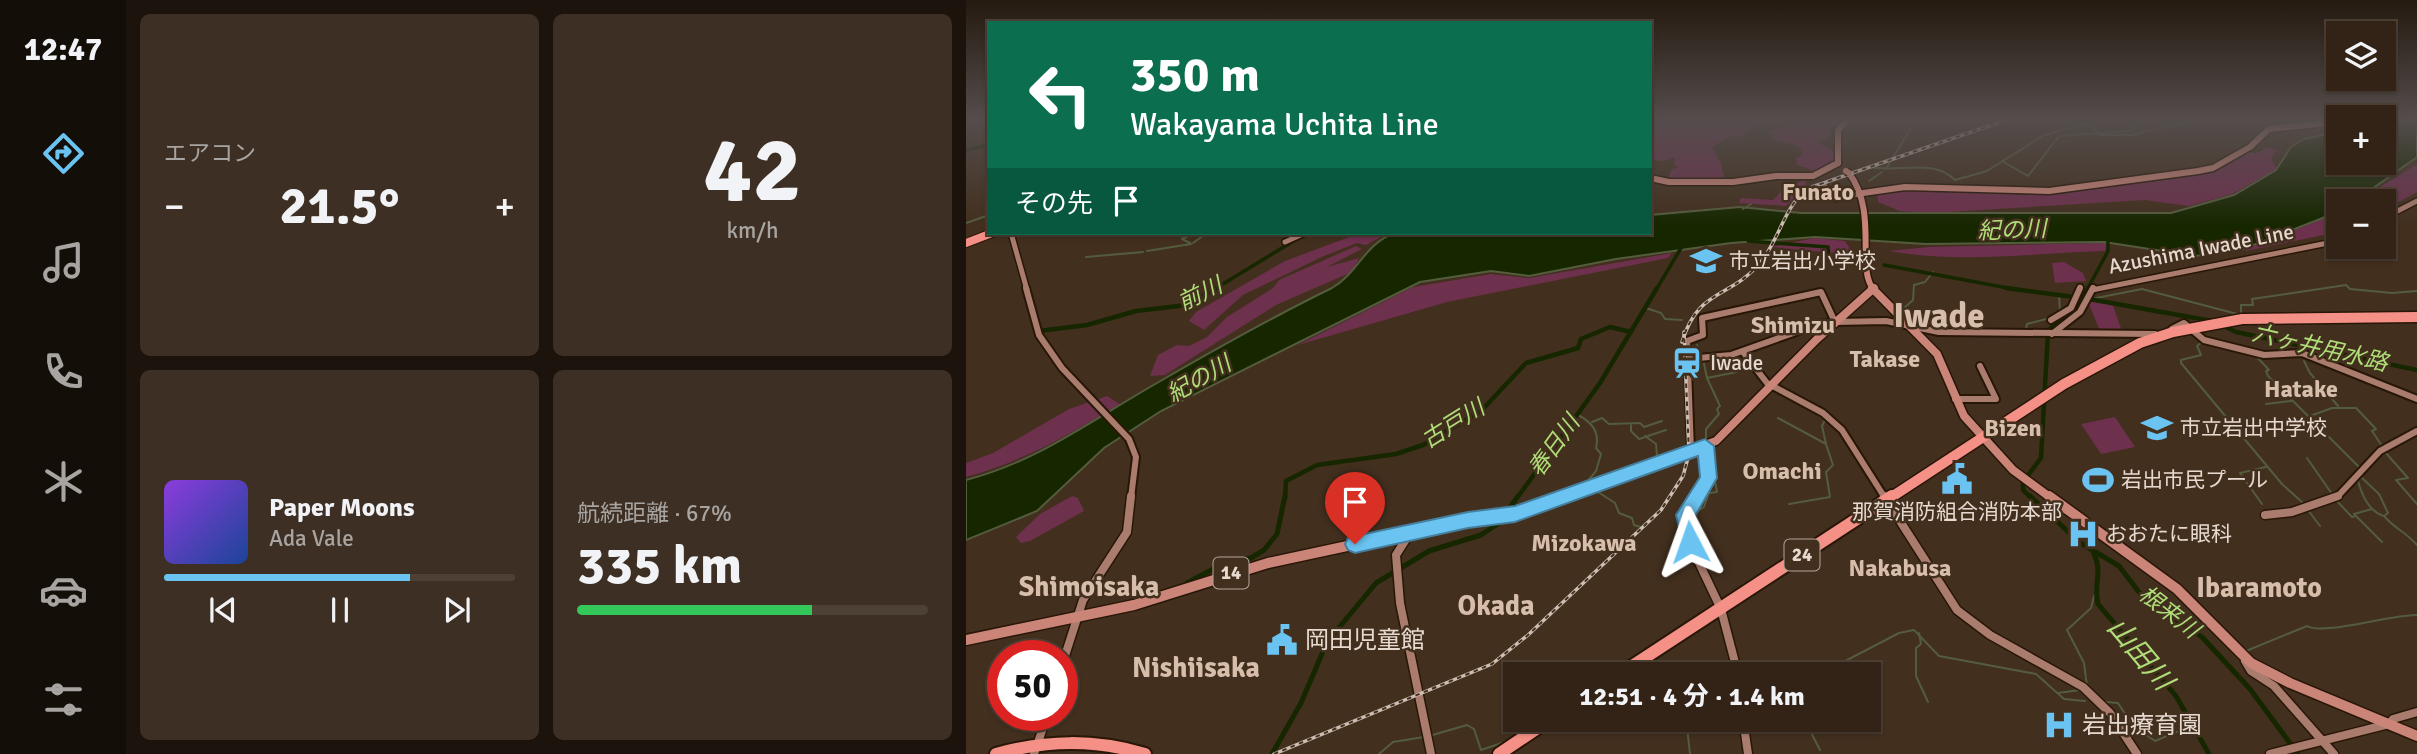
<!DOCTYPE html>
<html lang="ja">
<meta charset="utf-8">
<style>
:root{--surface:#322316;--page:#3d2f23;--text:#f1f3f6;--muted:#a8a4a1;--line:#4d4035;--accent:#6ac3f1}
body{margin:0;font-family:Signika,"Noto Sans JP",sans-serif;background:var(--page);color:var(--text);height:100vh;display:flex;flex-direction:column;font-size:26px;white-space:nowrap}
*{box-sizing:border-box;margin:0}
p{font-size:23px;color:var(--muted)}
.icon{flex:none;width:38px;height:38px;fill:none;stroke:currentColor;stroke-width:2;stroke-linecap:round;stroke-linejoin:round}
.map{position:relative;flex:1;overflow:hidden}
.panel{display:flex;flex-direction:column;gap:14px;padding:14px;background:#1c130c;width:840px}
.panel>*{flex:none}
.guide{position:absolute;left:21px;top:21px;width:665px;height:214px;border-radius:0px;box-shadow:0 2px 5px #0004,0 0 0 2px var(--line);background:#0b6e4f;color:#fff;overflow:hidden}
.controls{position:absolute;left:1360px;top:21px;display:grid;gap:14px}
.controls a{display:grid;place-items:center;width:70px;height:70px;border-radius:0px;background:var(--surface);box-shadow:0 2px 5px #0004,0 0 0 2px var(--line);font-size:35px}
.speed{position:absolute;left:21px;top:640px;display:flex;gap:14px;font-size:35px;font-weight:700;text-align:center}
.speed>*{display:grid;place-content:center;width:91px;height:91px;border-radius:50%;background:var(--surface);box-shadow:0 2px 5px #0004,0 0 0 2px var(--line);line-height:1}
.speed .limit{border:10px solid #d22;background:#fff;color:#111}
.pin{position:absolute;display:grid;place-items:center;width:60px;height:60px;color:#fff;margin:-72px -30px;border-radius:50% 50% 50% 0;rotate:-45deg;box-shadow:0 0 7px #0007}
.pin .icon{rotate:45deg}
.me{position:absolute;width:77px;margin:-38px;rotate:356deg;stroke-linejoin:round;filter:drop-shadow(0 0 5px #0008)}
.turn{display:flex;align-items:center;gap:24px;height:147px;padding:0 28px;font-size:32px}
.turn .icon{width:91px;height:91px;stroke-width:2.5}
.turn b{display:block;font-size:49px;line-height:60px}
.then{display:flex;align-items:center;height:66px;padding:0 28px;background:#0003;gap:14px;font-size:26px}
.big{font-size:52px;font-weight:700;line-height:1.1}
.panel .card{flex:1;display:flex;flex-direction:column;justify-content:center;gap:10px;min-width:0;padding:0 24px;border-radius:10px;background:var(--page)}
.panel .dial{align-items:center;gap:0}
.dial b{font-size:91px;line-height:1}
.song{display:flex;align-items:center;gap:21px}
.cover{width:84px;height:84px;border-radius:10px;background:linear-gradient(135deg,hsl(270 70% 55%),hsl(220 70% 35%))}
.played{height:7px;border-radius:4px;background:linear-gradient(90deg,var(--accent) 70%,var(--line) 70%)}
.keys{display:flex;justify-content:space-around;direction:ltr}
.heat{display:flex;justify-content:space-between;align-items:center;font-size:38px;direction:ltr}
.charge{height:10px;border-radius:5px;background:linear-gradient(90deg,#34c759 67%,var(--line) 0)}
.panel .tiles{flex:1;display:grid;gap:14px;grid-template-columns:repeat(2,1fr)}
.trip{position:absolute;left:537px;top:662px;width:378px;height:70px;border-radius:0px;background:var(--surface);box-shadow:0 2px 5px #0004,0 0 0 2px var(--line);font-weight:700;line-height:70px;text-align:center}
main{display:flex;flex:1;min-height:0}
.tabs{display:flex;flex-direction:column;width:126px;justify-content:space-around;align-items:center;background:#140e09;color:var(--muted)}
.tabs .icon{width:49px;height:49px}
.tabs .on{color:var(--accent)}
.tabs b{font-size:32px;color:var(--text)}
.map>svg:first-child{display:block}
.green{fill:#6d304d}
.water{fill:#162700;stroke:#545c3e;stroke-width:2}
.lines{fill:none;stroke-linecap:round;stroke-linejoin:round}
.stream{stroke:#545c3e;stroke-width:2}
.river-far2{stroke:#162700;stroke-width:3.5}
.river-far1{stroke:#162700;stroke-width:4.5}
.river{stroke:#162700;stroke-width:5}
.secondary-far2-casing{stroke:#281607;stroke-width:8}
.secondary-far1-casing{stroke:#281607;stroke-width:10}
.secondary-casing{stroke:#281607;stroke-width:11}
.primary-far2-casing{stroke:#281607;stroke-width:9}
.primary-far1-casing{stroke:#281607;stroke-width:11}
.primary-casing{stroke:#281607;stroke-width:13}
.highway-far2-casing{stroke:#281607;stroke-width:10}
.highway-far1-casing{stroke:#281607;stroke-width:13}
.highway-casing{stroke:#281607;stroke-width:16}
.secondary-far2{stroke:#aa7c6d;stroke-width:5}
.secondary-far1{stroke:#aa7c6d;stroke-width:6}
.secondary{stroke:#aa7c6d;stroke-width:8}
.primary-far2{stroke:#ca8578;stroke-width:6}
.primary-far1{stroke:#ca8578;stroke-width:8}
.primary{stroke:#ca8578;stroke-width:10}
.highway-far2{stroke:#f49086;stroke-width:8}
.highway-far1{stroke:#f49086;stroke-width:10}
.highway{stroke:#f49086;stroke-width:12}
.rail-casing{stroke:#ccbeb3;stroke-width:3.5}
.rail{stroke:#422f1e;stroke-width:2;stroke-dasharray:4.5;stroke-linecap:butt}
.primary-bridge-casing{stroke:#281607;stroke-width:9;stroke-linecap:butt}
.primary-bridge{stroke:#ca8578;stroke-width:6}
.route{fill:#6ac3f1;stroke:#457f9d;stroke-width:2}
.labels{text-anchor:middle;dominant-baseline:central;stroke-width:5;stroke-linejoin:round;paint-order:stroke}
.shield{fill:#422f1e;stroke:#b5a69a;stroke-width:2}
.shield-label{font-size:19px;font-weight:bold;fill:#e6d9cf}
.street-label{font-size:21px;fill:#e6d9cf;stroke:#422f1e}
.poi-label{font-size:21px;fill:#e6d9cf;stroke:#422f1e;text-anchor:start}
.water-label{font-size:23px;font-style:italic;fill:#afde79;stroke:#422f1e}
.quarter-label{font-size:24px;font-weight:bold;fill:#d7beaa;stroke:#422f1e}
.near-poi-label{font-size:24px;fill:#e6d9cf;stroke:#422f1e;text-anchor:start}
.near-quarter-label{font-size:28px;font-weight:bold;fill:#d7beaa;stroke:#422f1e}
.near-water-label{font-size:28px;font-style:italic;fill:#afde79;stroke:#422f1e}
.town-label{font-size:35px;font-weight:bold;fill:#d7beaa;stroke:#422f1e}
</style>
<main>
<nav class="tabs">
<b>12:47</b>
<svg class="icon on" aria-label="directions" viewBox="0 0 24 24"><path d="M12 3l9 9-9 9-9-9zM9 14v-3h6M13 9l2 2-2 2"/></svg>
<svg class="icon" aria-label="music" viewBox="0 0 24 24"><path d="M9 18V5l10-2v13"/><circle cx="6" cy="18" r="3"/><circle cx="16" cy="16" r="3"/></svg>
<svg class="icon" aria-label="phone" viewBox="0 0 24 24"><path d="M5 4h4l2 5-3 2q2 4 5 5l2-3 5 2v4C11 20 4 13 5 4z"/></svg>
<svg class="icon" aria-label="climate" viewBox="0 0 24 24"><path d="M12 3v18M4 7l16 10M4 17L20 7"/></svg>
<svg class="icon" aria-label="car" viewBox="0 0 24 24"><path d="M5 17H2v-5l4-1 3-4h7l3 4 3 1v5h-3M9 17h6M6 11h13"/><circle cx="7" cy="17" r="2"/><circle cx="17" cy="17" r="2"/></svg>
<svg class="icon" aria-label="filters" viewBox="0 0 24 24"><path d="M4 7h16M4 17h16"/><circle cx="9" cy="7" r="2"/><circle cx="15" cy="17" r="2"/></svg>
</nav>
<section class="panel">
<div class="tiles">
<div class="card"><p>エアコン</p>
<div class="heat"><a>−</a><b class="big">21.5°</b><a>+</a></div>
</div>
<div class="card dial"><b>42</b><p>km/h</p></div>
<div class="card">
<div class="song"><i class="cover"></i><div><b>Paper Moons</b><p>Ada Vale</p></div></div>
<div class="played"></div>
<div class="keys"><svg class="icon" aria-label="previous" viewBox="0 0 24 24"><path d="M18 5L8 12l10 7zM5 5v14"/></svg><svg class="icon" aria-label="pause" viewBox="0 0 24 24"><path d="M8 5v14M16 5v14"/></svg><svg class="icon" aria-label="next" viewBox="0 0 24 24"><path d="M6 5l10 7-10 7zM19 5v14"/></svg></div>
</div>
<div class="card"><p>航続距離 · 67%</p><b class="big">335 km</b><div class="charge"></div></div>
</div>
</section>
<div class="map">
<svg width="1451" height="754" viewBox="0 0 1451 754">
<rect width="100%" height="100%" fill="#422f1e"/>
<!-- green -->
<g class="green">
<path d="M684,120H810L792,122L775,137L766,136L746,147L755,164L758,176L753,180L702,178L706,169L712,168L708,163L709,157L698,161L684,160Z"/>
<path d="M813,120H875L864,128L865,136L851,142L871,153L872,160L845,175L844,169L831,165L830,158L836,156V151L829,145L808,140L803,132L822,124Z"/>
<path d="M1303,147L1310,150L1305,159L1311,169L1266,194L1223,206L1179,200L965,213L934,211L912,202L911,191L977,188L1058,195L1245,172L1285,152L1288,154Z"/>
<path d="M1451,164V192L1418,210V201H1392Z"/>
<path d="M839,180L840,185L820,206L773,203L775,198L807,200L819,187Z"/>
<path d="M1372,213V232L1280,251L1279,249Z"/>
<path d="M394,233H422L400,245L391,243L358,256L277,295L238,330L223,321L230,312L319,261Z"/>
<path d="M849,238L879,241L888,255L805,247Z"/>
<path d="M1132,243H1141L1139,251C1066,253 995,264 923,251L963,247Z"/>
<path d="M390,246L396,249L361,267L393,258L386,272L310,305L199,375L184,376L192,355L211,345L223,346L241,337L261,317L307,288L313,280Z"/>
<path d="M706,253L702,258L481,302L332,345L447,287L525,274L563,278Z"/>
<path d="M1098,262L1117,273L1120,281L1089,283L1086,263Z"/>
<path d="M1125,300L1146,303L1157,334H1135L1123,304Z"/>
<path d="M141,396L154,404C104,434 57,462 0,477V463L27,453L103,409Z"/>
<path d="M1149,417L1169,447L1135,454L1115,424Z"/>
<path d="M106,496L112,498L118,511L64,541L55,543L50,537L74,514Z"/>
</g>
<!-- water -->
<path class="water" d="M1422,120H1451V157L1389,201H1372V212L1277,249L1229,256L1138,242L959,244L849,237L765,243L650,259L563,276L525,271L454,282L195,411L138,448L71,511L0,540V480C73,461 126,420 191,383C248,350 306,317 366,288C392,273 399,243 429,233H684V215L774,207L835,213H1205L1268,195L1310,170L1325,147L1338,139L1372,132V163H1418V123Z"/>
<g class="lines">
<!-- stream -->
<g class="stream">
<path d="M1036,161L1062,176L1093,136L1164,131L1178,120"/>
<path d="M904,167C932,173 967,158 989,180L1021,171L1078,135L1121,124L1134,135H1166L1229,120"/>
<path d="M920,169L950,120"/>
<path d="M903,181L916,172"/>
<path d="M880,194L890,189"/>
<path d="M777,209L785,204"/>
<path d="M0,223L23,215"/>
<path d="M224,243L216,239L229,233"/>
<path d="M227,243L241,233"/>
<path d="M181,251L225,244"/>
<path d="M120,257L177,252"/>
<path d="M1093,295L1094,312"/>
<path d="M1125,299L1176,289L1275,315V305H1287L1286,299L1380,285L1384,289L1426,293L1451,291"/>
<path d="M680,308L695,313L699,319L716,320"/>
<path d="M936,310L947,300L948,285L959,282L967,272"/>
<path d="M1231,321L1232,318"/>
<path d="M1060,329L1061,324L1084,318"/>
<path d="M1236,342L1231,346L1235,355L1215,360V363L1316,484L1337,503"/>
<path d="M731,345L735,354"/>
<path d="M1289,355L1303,370L1300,371L1302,376L1394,468"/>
<path d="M737,359L741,378L771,372"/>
<path d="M1338,361L1344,373L1372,406"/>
<path d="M1300,404L1325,401"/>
<path d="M612,415C626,422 634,432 630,448L635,454L630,471L621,482L623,485"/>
<path d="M1344,416L1366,408H1390L1410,429L1406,431L1416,446"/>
<path d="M812,418L860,444L867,465L860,472L864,497L823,504"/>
<path d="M859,420L856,426L860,444"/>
<path d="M626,422L636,418L643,424L674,423L678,427L696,421"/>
<path d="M665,425V431L673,439L700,430"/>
<path d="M679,436L690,444L691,456"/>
<path d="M740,441V429L753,414L751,409L754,406L741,378"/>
<path d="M1419,452L1442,478L1430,480L1451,504"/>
<path d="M1341,458L1366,494"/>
<path d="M1399,472L1392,481C1396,495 1402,510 1417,516"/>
<path d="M1395,477L1413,494L1422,513L1418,516C1429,529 1440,532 1451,545"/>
<path d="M629,490L649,503L653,513L666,518L668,525L675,527"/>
<path d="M1369,499L1386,517L1390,516"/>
<path d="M1296,504L1274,473L1300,467"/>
<path d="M1406,509L1388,514L1416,542"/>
<path d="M1342,510L1354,526"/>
<path d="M728,513L738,507L743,493L751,492L743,449"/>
<path d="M953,633L955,644L950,648V676L962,702"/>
<path d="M1280,651L1341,626C1356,636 1427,614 1451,615"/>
<path d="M776,673L801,667L817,673L835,666L841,670L853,667L862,670L933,633L948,630L973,656L1070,674L1098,699L1119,701"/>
<path d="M701,674L729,662C739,669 754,669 766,674"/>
<path d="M1121,686L1118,663L1101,630L1125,608L1128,596"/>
<path d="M1092,693L1114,690"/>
<path d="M1140,702L1152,703L1167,726L1189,741L1220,728"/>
<path d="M838,719L854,750"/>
<path d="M463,736L501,725L508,729L515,750L542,741"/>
<path d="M413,754L427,742L458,737"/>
<path d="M724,754L721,727L735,719"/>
</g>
<!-- river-far2 -->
<g class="river-far2">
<path d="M0,150L23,145"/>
<path d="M782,241L862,247L863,260L875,261"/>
<path d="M918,265L1053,290"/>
<path d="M247,290L331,239"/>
<path d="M690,290L715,248"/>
<path d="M1121,290L1142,251V237"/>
</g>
<!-- river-far1 -->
<g class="river-far1">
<path d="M1040,288L1108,297"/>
<path d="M1123,299L1246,321"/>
<path d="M1258,326L1270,332L1451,370"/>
<path d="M73,331L121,325L170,311L221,305L250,288"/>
<path d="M319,498L320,481L351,465L430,454L457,445L516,410L560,363L612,348L615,339L644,327L665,332"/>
<path d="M551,498L634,383L691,288"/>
<path d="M1065,498L1057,490V482L1075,458L1082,332L1089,323L1111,308L1122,288"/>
</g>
<!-- river -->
<g class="river">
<path d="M1064,496L1113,542L1153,566L1176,596L1236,637L1284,689L1332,754"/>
<path d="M1128,554C1137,571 1127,586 1132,604L1210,696L1243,754"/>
<path d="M221,583L260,562L285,558L298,550L311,534L319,496"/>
<path d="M306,754L335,703L361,642L410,583L463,551L515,535L533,523L552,496"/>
</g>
<defs>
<g id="secondary-far2">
<path d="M857,184L870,199L897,193"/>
<path d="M1418,218L1451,201"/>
<path d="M45,233L61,290"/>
<path d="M319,242L339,233"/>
<path d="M1113,290L1114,287"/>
<path d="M1126,290L1372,241"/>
</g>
<g id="secondary-far1">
<path d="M60,288L73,335L96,368L163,439L170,457L165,498"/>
<path d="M1085,320L1105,308L1114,288"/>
<path d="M1206,329L1218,323L1238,340L1298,355L1336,353L1451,399"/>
<path d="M1086,334L1114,312L1127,288"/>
<path d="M777,352L801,383L857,413L876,430L919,498"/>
<path d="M722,359L765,355L853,324L869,322L920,321L973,332L1189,334"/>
<path d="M989,399H1030L1014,366"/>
<path d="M725,451L721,341L737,335L736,318L855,292L869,322"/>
<path d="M729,498L743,478L739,446"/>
<path d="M1367,498L1372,496L1414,451L1451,431"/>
</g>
<g id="secondary">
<path d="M730,496L720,511L719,524L726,548L755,609L772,674"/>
<path d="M918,496L991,610L1024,635L1117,687L1144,713L1171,754"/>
<path d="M1299,515L1326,512L1372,496"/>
<path d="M444,533L430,555L434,603L465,754"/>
<path d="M1279,661L1285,671L1308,686L1368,754"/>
<path d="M96,665L117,600L161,532L165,496"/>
<path d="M777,719L782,754"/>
<path d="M68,754L81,716"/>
<path d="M1304,754L1423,724L1427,719L1451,712"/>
</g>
<g id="primary-far2">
<path d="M872,163V130L881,120"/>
<path d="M883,173C913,213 889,269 908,290"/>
<path d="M684,178L703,182H767L810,176H847L872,163"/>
<path d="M897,193L939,187L1083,191L1232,171L1247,168L1284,147L1303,129L1372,122"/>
</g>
<g id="primary-far1">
<path d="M906,288L971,354L998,416L1047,470L1085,498"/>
<path d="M594,498L750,441L851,339L908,288"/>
</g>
<g id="primary">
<path d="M1083,496L1211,589L1285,663L1324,683L1451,736"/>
<path d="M0,640L168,605L302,563L502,520L549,514L599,496"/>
</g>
<path id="highway-far2" d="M0,243L26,233"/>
<path id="highway-far1" d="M924,498L1098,384L1174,343L1207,332L1276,319L1451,317"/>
<g id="highway">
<path d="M654,674L926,496"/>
<path d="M30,754C81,740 128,739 179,754"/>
<path d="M533,754L585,719"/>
</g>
</defs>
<!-- secondary-far2 casing -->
<use href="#secondary-far2" class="secondary-far2-casing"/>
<!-- secondary-far1 casing -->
<use href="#secondary-far1" class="secondary-far1-casing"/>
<!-- secondary casing -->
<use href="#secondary" class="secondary-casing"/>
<!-- primary-far2 casing -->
<use href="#primary-far2" class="primary-far2-casing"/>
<!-- primary-far1 casing -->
<use href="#primary-far1" class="primary-far1-casing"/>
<!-- primary casing -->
<use href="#primary" class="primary-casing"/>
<!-- highway-far2 casing -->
<use href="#highway-far2" class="highway-far2-casing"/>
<!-- highway-far1 casing -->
<use href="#highway-far1" class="highway-far1-casing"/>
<!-- highway casing -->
<use href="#highway" class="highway-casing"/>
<!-- secondary-far2 -->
<use href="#secondary-far2" class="secondary-far2"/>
<!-- secondary-far1 -->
<use href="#secondary-far1" class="secondary-far1"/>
<!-- secondary -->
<use href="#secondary" class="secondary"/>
<!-- primary-far2 -->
<use href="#primary-far2" class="primary-far2"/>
<!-- primary-far1 -->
<use href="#primary-far1" class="primary-far1"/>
<!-- primary -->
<use href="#primary" class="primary"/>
<!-- highway-far2 -->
<use href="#highway-far2" class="highway-far2"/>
<!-- highway-far1 -->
<use href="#highway-far1" class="highway-far1"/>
<!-- highway -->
<use href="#highway" class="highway"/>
<defs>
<g id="rail">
<path d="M716,342C732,288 764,299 794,263C813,240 817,210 840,189L1040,120"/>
<path d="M308,754L526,664L562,635L695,510L717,476L723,454L718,332"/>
</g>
</defs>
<!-- rail casing -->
<use href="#rail" class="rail-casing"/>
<!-- rail -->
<use href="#rail" class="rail"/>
<defs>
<path id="primary-bridge" d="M880,171L883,173"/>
</defs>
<!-- primary-bridge casing -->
<use href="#primary-bridge" class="primary-bridge-casing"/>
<!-- primary-bridge -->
<use href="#primary-bridge" class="primary-bridge"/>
</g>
<!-- sky -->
<linearGradient id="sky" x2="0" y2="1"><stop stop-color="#241a10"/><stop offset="0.53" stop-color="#544d4c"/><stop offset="1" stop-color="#544d4c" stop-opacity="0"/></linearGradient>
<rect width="1451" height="225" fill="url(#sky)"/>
<!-- route -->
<path class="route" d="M739,439L748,446L751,478L729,516L733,542L731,548L724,550L718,548L710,515L734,477L732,456L549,522L502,528L389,553L382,550L379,544L382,538L389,536L502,512L549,506Z"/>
<!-- icons -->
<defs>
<symbol id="school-bare" viewBox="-9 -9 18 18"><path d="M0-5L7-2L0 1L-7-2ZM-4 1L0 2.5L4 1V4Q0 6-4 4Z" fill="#6ac3f1" stroke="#422f1e" stroke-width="2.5" paint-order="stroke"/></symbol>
<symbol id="station-bare" viewBox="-9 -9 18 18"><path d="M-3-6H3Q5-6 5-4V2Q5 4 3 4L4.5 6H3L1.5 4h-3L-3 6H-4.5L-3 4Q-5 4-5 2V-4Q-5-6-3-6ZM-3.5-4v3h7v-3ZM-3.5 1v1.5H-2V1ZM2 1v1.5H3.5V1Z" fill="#6ac3f1" stroke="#422f1e" stroke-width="2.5" paint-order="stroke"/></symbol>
<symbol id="civic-bare" viewBox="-9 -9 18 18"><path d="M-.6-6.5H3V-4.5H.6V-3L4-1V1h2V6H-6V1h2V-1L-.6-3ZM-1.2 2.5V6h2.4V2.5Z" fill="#6ac3f1" stroke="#422f1e" stroke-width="2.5" paint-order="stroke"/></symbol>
<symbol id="stadium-bare" viewBox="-9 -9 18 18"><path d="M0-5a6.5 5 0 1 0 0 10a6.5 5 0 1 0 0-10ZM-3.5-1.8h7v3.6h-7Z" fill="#6ac3f1" stroke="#422f1e" stroke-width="2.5" paint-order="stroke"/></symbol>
<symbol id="hospital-bare" viewBox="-9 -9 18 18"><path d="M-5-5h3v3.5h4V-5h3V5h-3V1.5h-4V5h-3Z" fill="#6ac3f1" stroke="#422f1e" stroke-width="2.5" paint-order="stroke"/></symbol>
</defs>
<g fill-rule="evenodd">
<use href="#school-bare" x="718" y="239" width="44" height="44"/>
<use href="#station-bare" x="699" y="341" width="44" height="44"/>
<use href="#school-bare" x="1169" y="406" width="44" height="44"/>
<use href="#civic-bare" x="969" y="457" width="44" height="44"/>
<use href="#stadium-bare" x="1110" y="458" width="44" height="44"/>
<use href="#hospital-bare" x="1095" y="512" width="44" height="44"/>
<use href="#civic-bare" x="294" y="618" width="44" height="44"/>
<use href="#hospital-bare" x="1071" y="703" width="44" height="44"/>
</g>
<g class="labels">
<!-- shield labels -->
<g class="shield">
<rect x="818.5" y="539.5" width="35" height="31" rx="5"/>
<rect x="247.5" y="557.5" width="35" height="31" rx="5"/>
</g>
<g class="shield-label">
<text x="836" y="555">24</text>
<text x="265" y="573">14</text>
</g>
<!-- street labels -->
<g class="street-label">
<text transform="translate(1235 249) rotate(-11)">Azushima Iwade Line</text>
</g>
<!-- poi labels -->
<g class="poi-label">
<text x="763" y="261">市立岩出小学校</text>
<text x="744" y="363">Iwade</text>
<text x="1214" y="428">市立岩出中学校</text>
<text x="1155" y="480">岩出市民プール</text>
<text x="991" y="512" text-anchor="middle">那賀消防組合消防本部</text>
<text x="1140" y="534">おおたに眼科</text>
</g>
<!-- water labels -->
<g class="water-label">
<text transform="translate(1046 230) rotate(-2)">紀の川</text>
<text transform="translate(234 294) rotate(-26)">前川</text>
<text transform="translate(1354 348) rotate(13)">六ヶ井用水路</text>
<text transform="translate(233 379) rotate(-30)">紀の川</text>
<text transform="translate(487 424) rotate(-32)">古戸川</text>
<text transform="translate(588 446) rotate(-54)">春日川</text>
<text transform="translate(1203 612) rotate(38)">根来川</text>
</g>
<!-- quarter labels -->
<g class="quarter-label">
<text x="852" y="192">Funato</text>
<text x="827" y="325">Shimizu</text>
<text x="919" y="359">Takase</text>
<text x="1335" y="389">Hatake</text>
<text x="1047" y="428">Bizen</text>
<text x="816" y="471">Omachi</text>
<text x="618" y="543">Mizokawa</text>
<text x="934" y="568">Nakabusa</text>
</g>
<!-- near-poi labels -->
<g class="near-poi-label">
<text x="339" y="640">岡田児童館</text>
<text x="1116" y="725">岩出療育園</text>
</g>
<!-- near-quarter labels -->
<g class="near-quarter-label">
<text x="123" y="587">Shimoisaka</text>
<text x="1293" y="588">Ibaramoto</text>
<text x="530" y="606">Okada</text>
<text x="230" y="668">Nishiisaka</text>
</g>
<!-- near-water labels -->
<g class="near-water-label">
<text transform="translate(1174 654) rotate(50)">山田川</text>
</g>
<!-- town labels -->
<g class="town-label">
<text x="973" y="315">Iwade</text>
</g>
</g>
</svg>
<div class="controls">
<a><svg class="icon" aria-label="layers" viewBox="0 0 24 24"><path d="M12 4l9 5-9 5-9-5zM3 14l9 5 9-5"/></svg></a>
<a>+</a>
<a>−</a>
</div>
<div class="speed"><div class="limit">50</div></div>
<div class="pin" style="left:389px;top:544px;background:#d93025"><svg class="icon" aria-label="arrive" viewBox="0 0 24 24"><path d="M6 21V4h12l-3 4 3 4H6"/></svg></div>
<svg class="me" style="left:724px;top:542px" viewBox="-20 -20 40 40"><path d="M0-17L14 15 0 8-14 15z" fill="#6ac3f1" stroke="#fff" stroke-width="4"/></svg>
<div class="trip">12:51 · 4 分 · 1.4 km</div>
<div class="guide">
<div class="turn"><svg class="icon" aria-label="left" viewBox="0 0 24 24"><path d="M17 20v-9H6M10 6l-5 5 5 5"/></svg><div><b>350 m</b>Wakayama Uchita Line</div></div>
<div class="then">その先<svg class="icon" aria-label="arrive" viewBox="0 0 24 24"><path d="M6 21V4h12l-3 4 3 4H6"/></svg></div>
</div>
</div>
</main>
